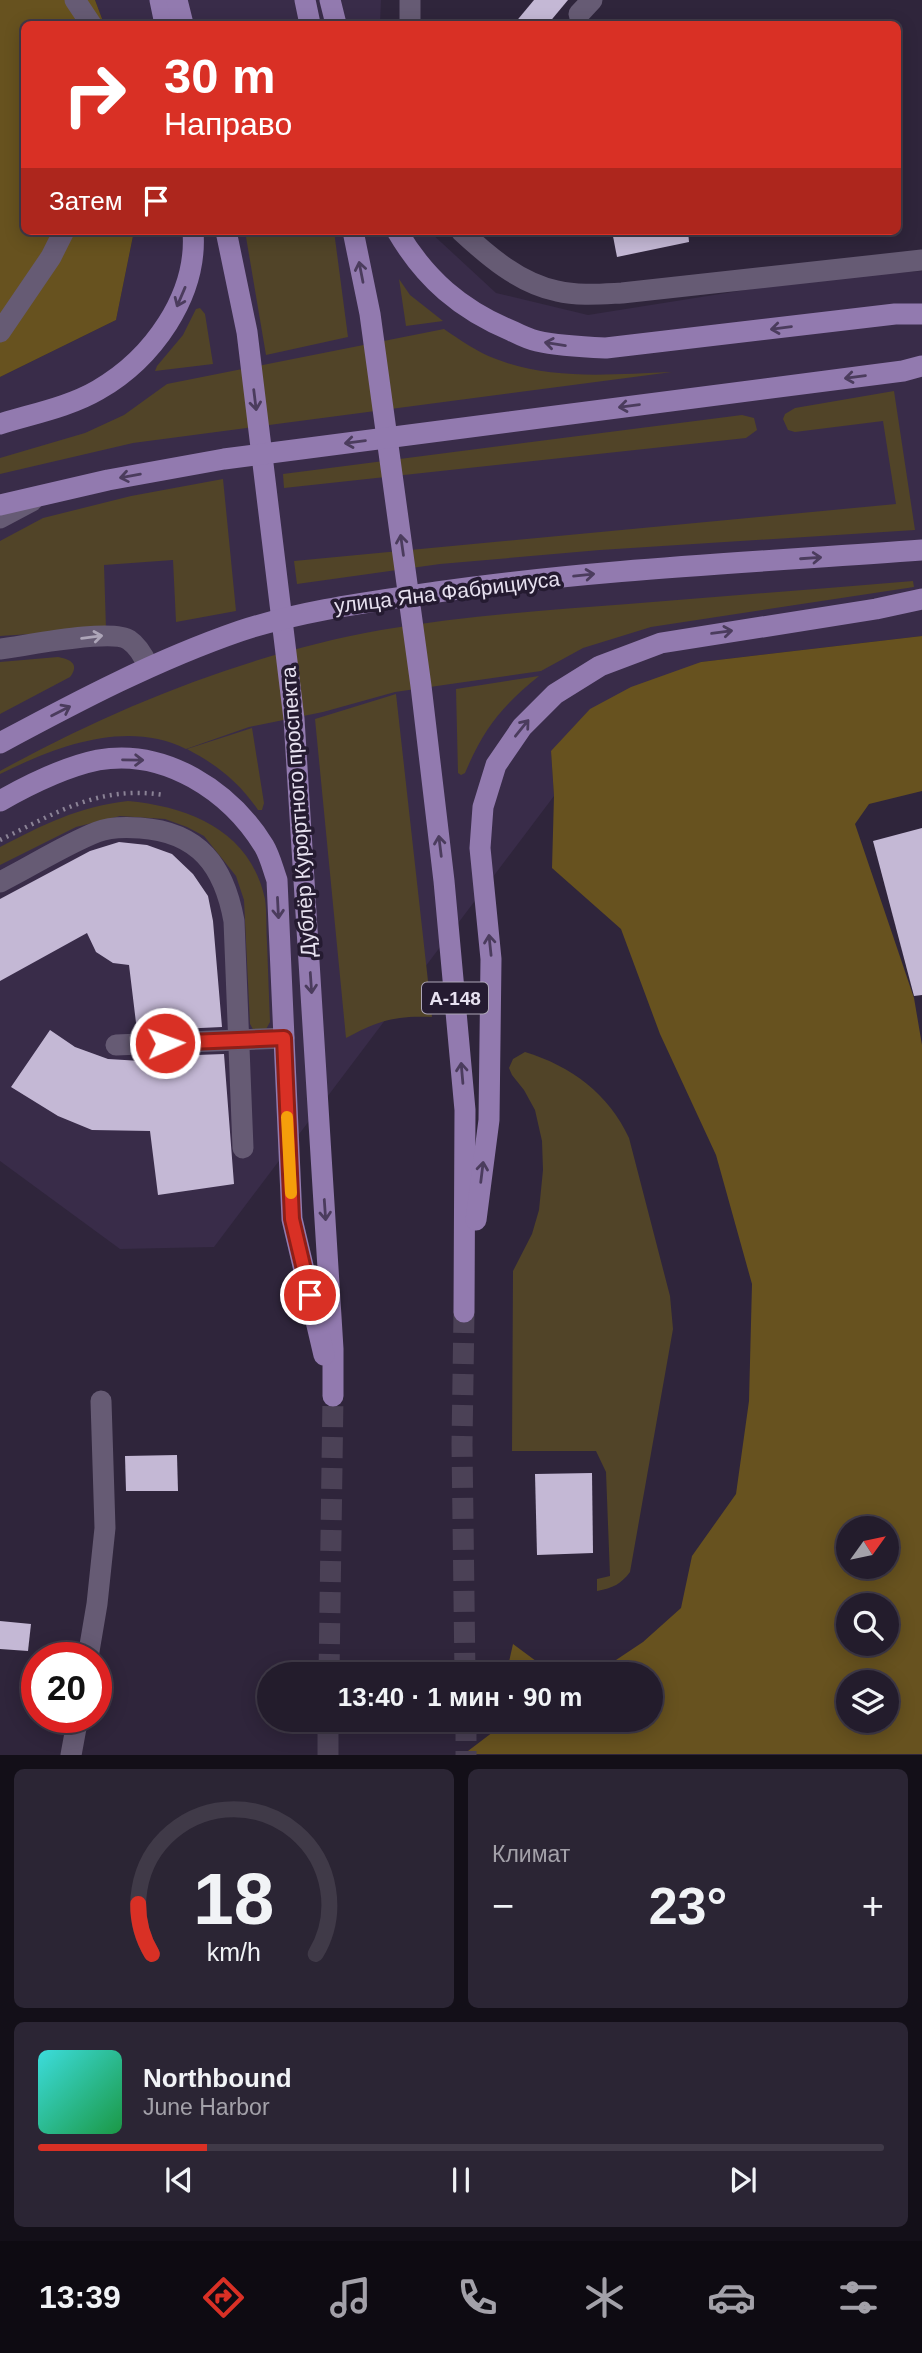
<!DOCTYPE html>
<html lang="ru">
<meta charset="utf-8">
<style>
:root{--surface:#231c2c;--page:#2b2534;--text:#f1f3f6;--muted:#a3a1a9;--line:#403a48;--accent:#d93025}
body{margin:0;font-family:Helvetica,sans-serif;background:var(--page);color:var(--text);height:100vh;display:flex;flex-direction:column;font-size:26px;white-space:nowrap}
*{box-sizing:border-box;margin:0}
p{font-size:23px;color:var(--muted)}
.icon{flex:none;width:38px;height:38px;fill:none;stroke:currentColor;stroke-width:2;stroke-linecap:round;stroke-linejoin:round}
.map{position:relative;height:1755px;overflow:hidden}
.sheet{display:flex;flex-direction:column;gap:14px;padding:14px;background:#130f18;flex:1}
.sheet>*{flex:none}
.guide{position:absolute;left:21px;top:21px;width:880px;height:214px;border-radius:10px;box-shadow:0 4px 18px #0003,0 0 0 2px var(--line);background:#d93025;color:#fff;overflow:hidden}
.needle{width:46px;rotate:57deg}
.tools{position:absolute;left:836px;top:1516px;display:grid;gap:14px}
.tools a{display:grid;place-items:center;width:63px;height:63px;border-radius:50%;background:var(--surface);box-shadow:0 4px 18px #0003,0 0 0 2px var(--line);font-size:35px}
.speed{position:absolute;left:21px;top:1642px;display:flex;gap:14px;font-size:35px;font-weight:700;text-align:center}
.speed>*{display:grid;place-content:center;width:91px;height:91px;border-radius:50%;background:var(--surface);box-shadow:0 4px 18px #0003,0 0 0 2px var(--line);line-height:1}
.speed .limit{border:10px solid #d22;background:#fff;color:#111}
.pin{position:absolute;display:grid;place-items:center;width:60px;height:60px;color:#fff;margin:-30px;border:4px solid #fff;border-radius:50%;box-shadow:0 2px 7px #0007}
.me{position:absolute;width:77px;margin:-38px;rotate:88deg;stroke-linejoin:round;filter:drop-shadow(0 0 5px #0008)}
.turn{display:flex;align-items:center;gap:24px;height:147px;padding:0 28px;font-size:32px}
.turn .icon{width:91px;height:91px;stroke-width:2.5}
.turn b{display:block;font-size:49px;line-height:60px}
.then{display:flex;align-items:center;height:66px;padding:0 28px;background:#0003;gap:14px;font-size:26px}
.big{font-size:52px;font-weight:600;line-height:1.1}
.sheet .tile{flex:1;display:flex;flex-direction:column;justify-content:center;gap:10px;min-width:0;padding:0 24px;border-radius:10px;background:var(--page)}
.sheet .dial{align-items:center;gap:0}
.dial svg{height:182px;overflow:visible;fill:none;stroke:var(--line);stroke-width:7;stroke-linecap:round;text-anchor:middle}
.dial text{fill:var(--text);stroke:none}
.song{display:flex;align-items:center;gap:21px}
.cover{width:84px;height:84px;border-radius:10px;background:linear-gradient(135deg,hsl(180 70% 55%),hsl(140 70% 35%))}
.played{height:7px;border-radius:4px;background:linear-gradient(90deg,var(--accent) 20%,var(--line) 20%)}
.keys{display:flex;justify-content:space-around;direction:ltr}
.heat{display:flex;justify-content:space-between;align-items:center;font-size:38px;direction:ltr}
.sheet .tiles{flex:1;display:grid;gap:14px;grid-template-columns:1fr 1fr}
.tile:last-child{grid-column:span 2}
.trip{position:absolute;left:257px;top:1662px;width:406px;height:70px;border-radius:35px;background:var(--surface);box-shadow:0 4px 18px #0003,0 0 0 2px var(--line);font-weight:600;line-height:70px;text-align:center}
.tab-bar{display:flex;height:112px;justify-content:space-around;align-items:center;background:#0e0b12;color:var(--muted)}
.tab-bar .icon{width:49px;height:49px}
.tab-bar .active{color:var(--accent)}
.tab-bar b{font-size:32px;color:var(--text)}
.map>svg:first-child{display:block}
.built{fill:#392c49}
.green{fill:#514428}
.forest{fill:#67521f;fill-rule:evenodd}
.building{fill:#c4b8d5}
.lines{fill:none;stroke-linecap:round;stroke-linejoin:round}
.major-tunnel{stroke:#4b4156;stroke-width:21;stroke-dasharray:21 10;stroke-linecap:butt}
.path{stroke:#8b8396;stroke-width:4.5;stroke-dasharray:2 5;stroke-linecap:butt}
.minor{stroke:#665b74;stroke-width:21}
.major{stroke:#927aaf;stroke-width:21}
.oneway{stroke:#4b3c5d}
.oneway2{stroke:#ada5b8}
.route-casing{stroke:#8d1f18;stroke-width:18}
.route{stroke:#d93025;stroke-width:12}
.slow{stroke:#f59e0b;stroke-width:12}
.labels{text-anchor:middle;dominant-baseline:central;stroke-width:7;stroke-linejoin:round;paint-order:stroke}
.shield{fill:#251b31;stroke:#ada6b7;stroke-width:2}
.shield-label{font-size:19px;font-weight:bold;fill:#e7e1f0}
.street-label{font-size:21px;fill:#e7e1f0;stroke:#251b31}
</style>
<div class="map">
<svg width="922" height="1755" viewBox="0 0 922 1755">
<rect width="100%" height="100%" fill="#2f253b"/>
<!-- built -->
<g class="built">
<path d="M95,0H381L380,24H104Z"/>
<path d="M134,231H429L496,293L588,315L821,278L922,271V636L701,662L551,751L554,796L214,1247L120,1249L0,1161V377L116,320Z"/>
</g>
<!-- green -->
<g class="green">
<path d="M245,231H334L348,337L266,355Z"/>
<path d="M399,279L410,295L443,321L406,326Z"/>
<path d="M200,308L205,314L213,364L155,371L157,366L183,335L196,309Z"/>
<path d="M444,329C460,340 477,352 496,359C551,381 614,374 672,372L133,443L0,474V458L85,433L124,415L167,384Z"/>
<path d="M894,391L915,530L600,550L440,564L297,584L294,561L896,504L883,421L795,432L788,430L783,419L785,414L795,408Z"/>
<path d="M742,415L754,418L757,430L746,438L284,488L283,474Z"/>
<path d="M223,479L236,611L176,622L173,560L104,565L106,629L0,636V541L43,518L131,496Z"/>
<path d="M913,581L914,587L651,627L583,648L541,671L395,692L323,712L249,727L186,749C126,719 55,747 0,774V771C118,706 248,654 381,630C462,616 546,610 628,604C723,596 818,589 913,581Z"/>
<path d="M58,657C70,659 80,664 70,677L0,714V662Z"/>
<path d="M539,676C501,707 484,728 465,773L461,775L458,773L456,689Z"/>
<path d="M396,694L432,1017C396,1015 377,1021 346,1038L315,719Z"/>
<path d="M252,728L264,803L262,810H258C239,782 217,765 187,749Z"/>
<path d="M128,801C191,807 250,831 265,899C267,913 266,928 267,942C268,969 269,996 270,1022L265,1031H254L250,1024L244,900L236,876L204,836L187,827L165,819L120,816L76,827L0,865V847C45,824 77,807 128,801Z"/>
<path d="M525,1052C571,1066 609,1094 629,1138L670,1296L673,1329L630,1572C621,1584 613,1588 597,1591V1579L610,1576L606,1472L596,1451H512L513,1271L532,1234L539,1210L543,1170L542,1141L535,1110L524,1090L512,1075L509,1068L513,1059Z"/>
</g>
<!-- forest -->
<g class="forest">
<path d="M0,0H95L104,24H24V231H134L116,320L0,377Z"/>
<path d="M922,636V791L869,804L855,824L914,998L922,1045V1754H464L493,1732L496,1720H651V1675H506L513,1644L540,1664L598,1672L643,1642L681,1608L692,1556L736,1494L749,1401L752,1284L716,1155L660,1034L621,929L552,868L554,796L551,751L590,709L631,687L701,662ZM849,1528H887V1566H849ZM849,1605H887V1643H849ZM849,1682H887V1720H849Z"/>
</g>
<!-- building -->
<g class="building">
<path d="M534,0H568L548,24H514Z"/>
<path d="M612,231H688L689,242L617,257Z"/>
<path d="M922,828V995L914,996L873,841Z"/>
<path d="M119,842L147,845L172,854L193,874L208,896L213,921L222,1027L137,1031L129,965L113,963L96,952L87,933L0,981V899L90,851Z"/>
<path d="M50,1030L75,1047L108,1059L141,1061V1057L224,1054L234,1184L158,1195L150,1131L92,1130L58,1116L11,1087Z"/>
<path d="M177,1455L178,1491H126L125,1456Z"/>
<path d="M592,1473L593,1553L537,1555L535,1474Z"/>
<path d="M0,1621L31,1624L28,1651L0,1649Z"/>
</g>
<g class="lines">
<!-- major-tunnel -->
<g class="major-tunnel">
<path d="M464,1312L462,1444L465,1675"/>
<path d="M329,1675L333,1396"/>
<path d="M466,1720V1755"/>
<path d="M328,1755V1720"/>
</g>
<!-- path -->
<path class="path" d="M0,840C56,813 99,785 164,795"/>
<!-- minor -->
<g class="minor">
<path d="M75,0L91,24"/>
<path d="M579,14L592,0"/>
<path d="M410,24V0"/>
<path d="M461,231C488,256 519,283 557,291C578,296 601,294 622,293L922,260"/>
<path d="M0,332L51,257L64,231"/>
<path d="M0,518L32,501"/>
<path d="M0,649C25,646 111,628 129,640C138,646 144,657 148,666"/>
<path d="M0,882C32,866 64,845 97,832C109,827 126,827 140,828C199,832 224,866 234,921L243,1148"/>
<path d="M116,1045L284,1038"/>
<path d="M88,1657L97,1604L105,1528L101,1401"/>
<path d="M71,1755L78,1717"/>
</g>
<!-- major -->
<g class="major">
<path d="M160,0L165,24"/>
<path d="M177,0L183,24"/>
<path d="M305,0L310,24"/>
<path d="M330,0L336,24"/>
<path d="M226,231L247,332L294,719L333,1349V1396"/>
<path d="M353,231L370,314L421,686L444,881L465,1110L464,1312"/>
<path d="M397,231C425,279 461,310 512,331C520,335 528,339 537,341C559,346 583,347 606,348L895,314H922"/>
<path d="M0,424C32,414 69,407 98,390C152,359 198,296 193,231"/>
<path d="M0,505L108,480L224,459L903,371L922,366"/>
<path d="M0,743C78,701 156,660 240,631C304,610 370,602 437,592C597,569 760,562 922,550"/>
<path d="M0,801C30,784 64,767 98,760C165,748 230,791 264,846C270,856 273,869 277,880L292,1219L324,1355"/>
<path d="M476,1220L489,1120L491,959L480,848L483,807L496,765L522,727L555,694L600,666L661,643L876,609L922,599"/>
</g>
</g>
<!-- one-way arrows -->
<defs><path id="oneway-shaft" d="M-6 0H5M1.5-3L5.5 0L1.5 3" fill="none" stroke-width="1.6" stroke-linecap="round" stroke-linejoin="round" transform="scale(1.75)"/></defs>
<g class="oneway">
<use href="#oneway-shaft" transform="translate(361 272) rotate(-101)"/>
<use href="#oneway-shaft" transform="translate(181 297) rotate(113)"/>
<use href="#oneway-shaft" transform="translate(781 328) rotate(173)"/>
<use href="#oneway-shaft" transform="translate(555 344) rotate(-171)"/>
<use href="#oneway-shaft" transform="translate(855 377) rotate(173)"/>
<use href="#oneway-shaft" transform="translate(255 400) rotate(83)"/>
<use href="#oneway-shaft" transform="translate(629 406) rotate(173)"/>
<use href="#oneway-shaft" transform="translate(355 442) rotate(173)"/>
<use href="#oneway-shaft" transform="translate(130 476) rotate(170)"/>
<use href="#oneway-shaft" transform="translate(402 545) rotate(-98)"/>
<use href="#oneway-shaft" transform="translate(811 558) rotate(-4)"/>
<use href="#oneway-shaft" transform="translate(584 575) rotate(-6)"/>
<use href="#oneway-shaft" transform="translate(722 632) rotate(-8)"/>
<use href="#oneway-shaft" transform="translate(61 711) rotate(-27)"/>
<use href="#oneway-shaft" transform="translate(522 728) rotate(-51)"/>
<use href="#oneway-shaft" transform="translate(133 760) rotate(1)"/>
<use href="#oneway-shaft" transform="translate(440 846) rotate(-97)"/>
<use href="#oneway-shaft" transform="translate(278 908) rotate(87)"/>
<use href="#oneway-shaft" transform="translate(490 945) rotate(-96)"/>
<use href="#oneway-shaft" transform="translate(311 983) rotate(86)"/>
<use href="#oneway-shaft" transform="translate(462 1073) rotate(-95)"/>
<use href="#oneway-shaft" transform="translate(482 1172) rotate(-83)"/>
<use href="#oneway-shaft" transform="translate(325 1210) rotate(86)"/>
</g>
<use class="oneway2" href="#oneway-shaft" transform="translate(92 637) rotate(-7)"/>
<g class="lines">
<defs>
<path id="route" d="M165,1043L284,1038L292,1219L310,1295"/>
</defs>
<!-- route casing -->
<use href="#route" class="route-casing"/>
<!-- route -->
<use href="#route" class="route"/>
<!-- slow -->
<path class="slow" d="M287,1117L291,1193"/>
</g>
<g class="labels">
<!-- shield labels -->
<rect class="shield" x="422" y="982.5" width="66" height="31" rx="5"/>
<g class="shield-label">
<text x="455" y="998">А-148</text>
</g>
<!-- street labels -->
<g class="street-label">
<text transform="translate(447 592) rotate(-7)">улица Яна Фабрициуса</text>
<text transform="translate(298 812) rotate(-94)">Дублёр Курортного проспекта</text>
</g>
</g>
</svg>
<div class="tools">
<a><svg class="needle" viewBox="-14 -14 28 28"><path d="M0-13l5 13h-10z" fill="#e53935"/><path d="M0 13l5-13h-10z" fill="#a3a1a9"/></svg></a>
<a><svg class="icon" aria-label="search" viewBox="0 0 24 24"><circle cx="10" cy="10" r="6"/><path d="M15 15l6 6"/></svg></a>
<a><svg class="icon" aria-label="layers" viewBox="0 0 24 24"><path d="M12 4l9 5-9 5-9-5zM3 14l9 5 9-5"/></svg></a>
</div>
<div class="speed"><div class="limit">20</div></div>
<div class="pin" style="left:310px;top:1295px;background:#d93025"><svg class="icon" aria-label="arrive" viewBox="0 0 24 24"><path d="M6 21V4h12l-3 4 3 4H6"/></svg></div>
<svg class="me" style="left:165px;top:1043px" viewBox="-20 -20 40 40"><circle r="17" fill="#d93025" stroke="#fff" stroke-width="3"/><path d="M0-11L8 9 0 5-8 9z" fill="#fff"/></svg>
<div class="trip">13:40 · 1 мин · 90 m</div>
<div class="guide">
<div class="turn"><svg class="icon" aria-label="right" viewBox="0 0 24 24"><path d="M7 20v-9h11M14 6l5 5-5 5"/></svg><div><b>30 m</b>Направо</div></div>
<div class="then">Затем<svg class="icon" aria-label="arrive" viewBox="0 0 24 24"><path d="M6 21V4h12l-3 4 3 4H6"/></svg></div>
</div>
</div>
<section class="sheet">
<div class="tiles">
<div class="tile dial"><svg viewBox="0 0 100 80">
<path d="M14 69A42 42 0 1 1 86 69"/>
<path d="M14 69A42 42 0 0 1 8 47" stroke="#d93025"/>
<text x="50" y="56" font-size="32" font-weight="700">18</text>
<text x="50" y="72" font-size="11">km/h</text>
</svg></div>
<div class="tile"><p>Климат</p>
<div class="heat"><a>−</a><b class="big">23°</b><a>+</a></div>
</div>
<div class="tile">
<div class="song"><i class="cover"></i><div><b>Northbound</b><p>June Harbor</p></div></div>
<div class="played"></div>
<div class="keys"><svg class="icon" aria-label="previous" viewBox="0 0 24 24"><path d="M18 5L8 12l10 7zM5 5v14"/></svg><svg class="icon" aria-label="pause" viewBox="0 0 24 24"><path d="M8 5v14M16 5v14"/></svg><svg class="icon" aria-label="next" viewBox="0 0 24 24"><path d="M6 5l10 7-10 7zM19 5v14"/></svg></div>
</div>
</div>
</section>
<nav class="tab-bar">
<b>13:39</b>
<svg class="icon active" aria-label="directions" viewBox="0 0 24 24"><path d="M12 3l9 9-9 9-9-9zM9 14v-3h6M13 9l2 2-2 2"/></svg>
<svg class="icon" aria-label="music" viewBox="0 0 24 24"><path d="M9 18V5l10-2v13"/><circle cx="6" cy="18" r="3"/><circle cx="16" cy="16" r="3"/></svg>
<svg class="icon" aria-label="phone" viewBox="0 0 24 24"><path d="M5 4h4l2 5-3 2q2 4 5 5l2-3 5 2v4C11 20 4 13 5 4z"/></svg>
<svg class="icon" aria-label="climate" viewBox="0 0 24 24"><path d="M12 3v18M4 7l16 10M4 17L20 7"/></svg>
<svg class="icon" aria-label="car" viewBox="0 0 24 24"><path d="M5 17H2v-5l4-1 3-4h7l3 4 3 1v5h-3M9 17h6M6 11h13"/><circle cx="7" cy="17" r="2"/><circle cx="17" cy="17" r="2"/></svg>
<svg class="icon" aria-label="filters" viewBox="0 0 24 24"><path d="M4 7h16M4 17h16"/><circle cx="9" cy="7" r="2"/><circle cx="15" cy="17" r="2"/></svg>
</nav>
